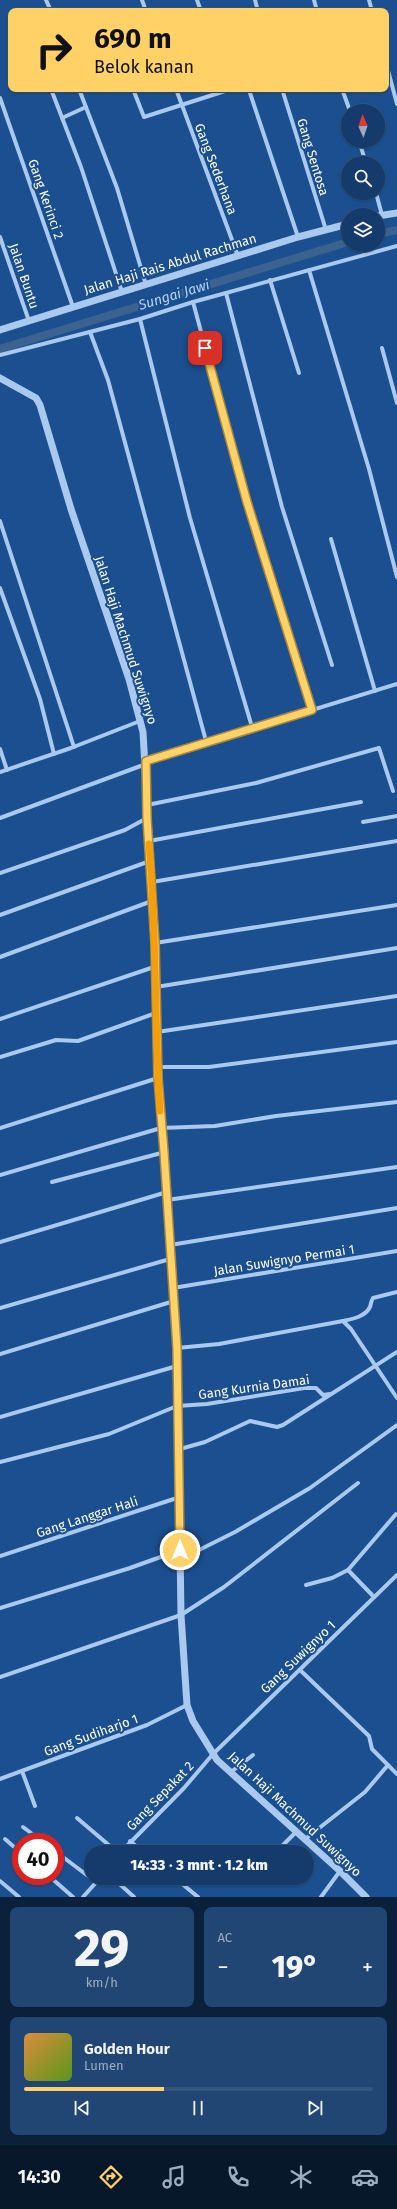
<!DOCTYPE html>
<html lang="id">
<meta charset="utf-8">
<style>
:root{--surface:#143b6b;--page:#214673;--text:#f1f3f6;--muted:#9dadc1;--line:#33557e;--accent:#ffd166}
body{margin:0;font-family:"Fira Sans",sans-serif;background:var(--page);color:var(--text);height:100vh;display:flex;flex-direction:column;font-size:15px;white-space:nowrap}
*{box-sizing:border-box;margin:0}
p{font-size:13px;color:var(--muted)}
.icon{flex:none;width:22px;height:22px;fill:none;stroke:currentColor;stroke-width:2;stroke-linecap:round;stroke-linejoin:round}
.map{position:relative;height:1897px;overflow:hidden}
.drawer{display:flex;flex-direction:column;gap:10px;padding:10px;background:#0b203b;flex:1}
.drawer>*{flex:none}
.hud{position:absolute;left:8px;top:8px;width:381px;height:84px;border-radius:8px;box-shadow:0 1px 3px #0004,0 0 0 1px var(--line);background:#ffd166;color:#111;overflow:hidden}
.needle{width:26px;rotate:358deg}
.fabs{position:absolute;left:341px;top:104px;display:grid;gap:8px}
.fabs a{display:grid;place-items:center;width:44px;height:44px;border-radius:50%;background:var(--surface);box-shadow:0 1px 3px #0004,0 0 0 1px var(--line);font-size:20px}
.speed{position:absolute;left:12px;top:1833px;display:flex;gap:8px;font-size:20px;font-weight:700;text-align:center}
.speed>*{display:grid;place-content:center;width:52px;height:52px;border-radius:50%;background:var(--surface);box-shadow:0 1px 3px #0004,0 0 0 1px var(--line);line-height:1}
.speed .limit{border:6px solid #d22;background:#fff;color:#111}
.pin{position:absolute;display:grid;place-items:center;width:34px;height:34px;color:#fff;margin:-17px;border-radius:8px;box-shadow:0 2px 6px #0006}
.me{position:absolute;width:44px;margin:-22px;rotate:0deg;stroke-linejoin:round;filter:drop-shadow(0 0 3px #0008)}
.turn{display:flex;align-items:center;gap:14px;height:84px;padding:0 20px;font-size:18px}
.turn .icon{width:52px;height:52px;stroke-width:2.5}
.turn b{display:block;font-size:28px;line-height:34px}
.big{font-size:30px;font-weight:800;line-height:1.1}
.drawer .tile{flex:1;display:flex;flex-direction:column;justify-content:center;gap:6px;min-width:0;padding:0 14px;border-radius:8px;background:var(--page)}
.drawer .dial{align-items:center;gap:0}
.dial b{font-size:52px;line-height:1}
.song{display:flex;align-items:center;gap:12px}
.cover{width:48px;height:48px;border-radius:6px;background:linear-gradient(135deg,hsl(30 70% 55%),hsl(90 70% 35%))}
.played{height:4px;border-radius:2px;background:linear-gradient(90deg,var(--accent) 40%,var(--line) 40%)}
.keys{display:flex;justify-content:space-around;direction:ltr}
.heat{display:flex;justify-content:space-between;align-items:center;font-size:22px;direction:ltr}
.drawer .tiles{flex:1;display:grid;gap:10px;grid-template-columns:1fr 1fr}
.tile:last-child{grid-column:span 2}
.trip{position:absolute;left:84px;top:1845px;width:230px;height:40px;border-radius:20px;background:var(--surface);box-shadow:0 1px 3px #0004,0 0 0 1px var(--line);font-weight:800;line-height:40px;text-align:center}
.dock{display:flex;height:64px;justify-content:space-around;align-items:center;background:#08182b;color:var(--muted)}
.dock .icon{width:28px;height:28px}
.dock .current{color:var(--accent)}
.dock b{font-size:18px;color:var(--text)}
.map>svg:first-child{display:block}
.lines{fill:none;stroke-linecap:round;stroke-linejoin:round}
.canal{stroke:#3c6290;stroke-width:8}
.minor{stroke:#a9c9ee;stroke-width:4}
.tertiary{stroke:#a9c9ee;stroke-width:7}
.route-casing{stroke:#a68842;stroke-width:10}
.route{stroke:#ffd166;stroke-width:7}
.slow{stroke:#f59e0b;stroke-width:7}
.labels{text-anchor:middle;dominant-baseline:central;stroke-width:4;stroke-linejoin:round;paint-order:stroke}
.street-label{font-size:13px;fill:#fff;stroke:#1b4f8f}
.water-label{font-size:14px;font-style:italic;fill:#b5d3f5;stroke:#1b4f8f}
</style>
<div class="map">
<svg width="397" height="1897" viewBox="0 0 397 1897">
<rect width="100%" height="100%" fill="#1b4f8f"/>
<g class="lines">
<!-- canal -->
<g class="canal">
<path d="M378,234L397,230"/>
<path d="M0,349L348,242"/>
</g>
<!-- minor -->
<g class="minor">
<path d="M46,0L51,11"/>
<path d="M142,0L146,11"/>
<path d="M197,0L201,11"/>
<path d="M255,0L258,11"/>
<path d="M314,0L317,11"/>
<path d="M369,0L372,11"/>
<path d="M386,63L397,104"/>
<path d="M51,89L81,167L122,292"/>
<path d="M79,89L117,188L146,285"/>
<path d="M133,89L144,117L225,91V89"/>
<path d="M176,89L238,256"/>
<path d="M282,89L326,230"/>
<path d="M342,89L350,111"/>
<path d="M250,93L298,237"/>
<path d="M0,98L73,307"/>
<path d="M62,118L86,107"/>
<path d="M359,141L366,163"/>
<path d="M376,193L382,215"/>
<path d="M0,237L29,321"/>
<path d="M309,270L369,469L397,577"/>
<path d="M270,280L299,373"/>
<path d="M226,293L282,507L332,665"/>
<path d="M193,302L397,246"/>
<path d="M140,319L190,518L252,727"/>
<path d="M90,332L108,380L206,741"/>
<path d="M382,348L397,403"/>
<path d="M0,355L140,319L193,302L247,502L312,710"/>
<path d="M0,521L74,747"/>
<path d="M331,539L375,691"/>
<path d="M0,588L40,699L54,754"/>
<path d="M0,749L7,770"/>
<path d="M146,761L397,684"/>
<path d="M0,772L71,748L140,721"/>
<path d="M147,805L256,783L379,748L393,791"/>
<path d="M0,818L146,764"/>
<path d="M363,822L397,816"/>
<path d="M149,841L361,802"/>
<path d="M0,873L125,830L147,818"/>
<path d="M152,882L397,841"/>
<path d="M0,915L150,861"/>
<path d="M155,943L397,905"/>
<path d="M0,957L152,901"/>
<path d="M156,987L397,948"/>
<path d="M0,1019L154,967"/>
<path d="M157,1032L397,996"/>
<path d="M0,1057L56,1040L78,1041L156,1013"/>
<path d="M158,1067H209L397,1042"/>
<path d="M0,1128L158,1078"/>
<path d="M0,1175L161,1128L215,1126L276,1116L397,1102"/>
<path d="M52,1182L165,1152"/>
<path d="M167,1200L397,1167"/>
<path d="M0,1242L167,1192"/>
<path d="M170,1245L397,1208"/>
<path d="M173,1288L397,1251"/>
<path d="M0,1308L170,1259"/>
<path d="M343,1321C352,1319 365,1317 370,1307C371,1304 371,1301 373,1298L397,1292"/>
<path d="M177,1348L219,1344L343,1321L351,1329L397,1398"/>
<path d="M0,1354L174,1301"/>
<path d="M0,1417L177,1366"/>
<path d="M180,1449L205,1442L250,1421L277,1427L283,1425L397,1352"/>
<path d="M0,1462L109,1434L177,1406L207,1404L304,1388H316L323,1395L330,1394"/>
<path d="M0,1556L180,1497"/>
<path d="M181,1559L235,1532L310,1488L397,1425"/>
<path d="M348,1570L396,1514"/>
<path d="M306,1585L332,1578L348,1570L374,1597"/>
<path d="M0,1608L130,1568L180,1550"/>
<path d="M300,1670L369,1736L372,1749L397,1774"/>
<path d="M0,1677L181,1615L224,1587L358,1483"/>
<path d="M22,1771L35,1806"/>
<path d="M231,1772L253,1755"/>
<path d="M0,1779L147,1725L187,1705"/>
<path d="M77,1818L117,1852"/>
<path d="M23,1827L43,1842"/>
<path d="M5,1839L21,1853"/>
<path d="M304,1840L365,1792L388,1765"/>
<path d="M130,1841L143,1852"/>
<path d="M55,1851L96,1882"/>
<path d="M121,1852L184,1788L213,1754L397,1575"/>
<path d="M276,1852L296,1832"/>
<path d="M49,1876L73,1897"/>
<path d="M113,1878L134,1897"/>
<path d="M175,1878L198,1897"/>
<path d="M0,1881L19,1897"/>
<path d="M83,1897L100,1878"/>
<path d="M321,1897L340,1871"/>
</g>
<!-- tertiary -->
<g class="tertiary">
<path d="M378,216L397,213"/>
<path d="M0,330L298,237L348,224"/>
<path d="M0,378L36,398L40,405L71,509L129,679L143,732L155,943L158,1078L165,1152L177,1348L181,1615L187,1705L193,1721L217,1760L340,1871L366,1897"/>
</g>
</g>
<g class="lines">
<defs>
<path id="route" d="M180,1550L177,1348L164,1152L158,1078L155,943L147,818L146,761L312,710L247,502L205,348"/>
</defs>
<!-- route casing -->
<use href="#route" class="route-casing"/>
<!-- route -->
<use href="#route" class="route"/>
<!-- slow -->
<path class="slow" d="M149,844C157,933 154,1022 160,1111"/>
</g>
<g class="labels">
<!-- street labels -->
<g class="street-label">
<text transform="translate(313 157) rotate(73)">Gang Sentosa</text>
<text transform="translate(216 169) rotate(69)">Gang Sederhana</text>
<text transform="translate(46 199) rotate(71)">Gang Kerinci 2</text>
<text transform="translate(170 264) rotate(-17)">Jalan Haji Rais Abdul Rachman</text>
<text transform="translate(24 276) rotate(71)">Jalan Buntu</text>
<text transform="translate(126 640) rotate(72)">Jalan Haji Machmud Suwignyo</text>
<text transform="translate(284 1260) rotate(-9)">Jalan Suwignyo Permai 1</text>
<text transform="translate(254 1387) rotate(-8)">Gang Kurnia Damai</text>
<text transform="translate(87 1517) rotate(-18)">Gang Langgar Hali</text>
<text transform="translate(298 1657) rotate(-44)">Gang Suwignyo 1</text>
<text transform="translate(91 1735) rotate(-20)">Gang Sudiharjo 1</text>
<text transform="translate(160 1796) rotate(-46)">Gang Sepakat 2</text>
<text transform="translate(295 1814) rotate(43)">Jalan Haji Machmud Suwignyo</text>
</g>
<!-- water labels -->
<g class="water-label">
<text transform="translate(174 295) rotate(-17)">Sungai Jawi</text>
</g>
</g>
</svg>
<div class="fabs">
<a><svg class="needle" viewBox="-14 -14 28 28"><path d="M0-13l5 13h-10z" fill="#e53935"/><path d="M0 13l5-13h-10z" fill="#9dadc1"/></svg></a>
<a><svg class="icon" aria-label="search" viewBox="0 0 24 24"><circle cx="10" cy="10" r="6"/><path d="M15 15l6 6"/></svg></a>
<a><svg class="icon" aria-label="layers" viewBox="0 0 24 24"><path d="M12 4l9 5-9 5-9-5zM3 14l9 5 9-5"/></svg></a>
</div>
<div class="speed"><div class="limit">40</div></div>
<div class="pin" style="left:205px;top:348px;background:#d93025"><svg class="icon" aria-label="arrive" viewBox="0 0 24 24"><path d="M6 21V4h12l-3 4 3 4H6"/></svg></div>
<svg class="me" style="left:180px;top:1550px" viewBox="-20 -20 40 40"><circle r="17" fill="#ffd166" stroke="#fff" stroke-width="3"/><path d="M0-11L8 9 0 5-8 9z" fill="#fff"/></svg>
<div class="trip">14:33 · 3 mnt · 1.2 km</div>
<div class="hud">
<div class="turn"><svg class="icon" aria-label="right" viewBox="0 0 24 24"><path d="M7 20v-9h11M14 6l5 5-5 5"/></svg><div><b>690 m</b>Belok kanan</div></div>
</div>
</div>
<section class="drawer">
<div class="tiles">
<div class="tile dial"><b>29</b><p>km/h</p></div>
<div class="tile"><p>AC</p>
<div class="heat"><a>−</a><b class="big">19°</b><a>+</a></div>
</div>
<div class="tile">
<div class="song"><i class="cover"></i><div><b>Golden Hour</b><p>Lumen</p></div></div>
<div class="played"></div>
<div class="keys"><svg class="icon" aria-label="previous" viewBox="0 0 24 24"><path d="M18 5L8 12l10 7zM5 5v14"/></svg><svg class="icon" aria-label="pause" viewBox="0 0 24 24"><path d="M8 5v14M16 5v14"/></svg><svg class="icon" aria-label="next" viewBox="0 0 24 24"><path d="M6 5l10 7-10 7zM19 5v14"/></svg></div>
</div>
</div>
</section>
<nav class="dock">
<b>14:30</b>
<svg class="icon current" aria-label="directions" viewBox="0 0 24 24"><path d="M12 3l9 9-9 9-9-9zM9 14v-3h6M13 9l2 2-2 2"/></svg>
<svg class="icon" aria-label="music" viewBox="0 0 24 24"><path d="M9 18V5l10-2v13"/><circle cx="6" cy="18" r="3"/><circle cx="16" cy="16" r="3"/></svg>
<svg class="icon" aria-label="phone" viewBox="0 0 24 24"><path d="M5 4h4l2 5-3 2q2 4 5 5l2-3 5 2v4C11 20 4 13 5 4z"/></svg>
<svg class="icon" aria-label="climate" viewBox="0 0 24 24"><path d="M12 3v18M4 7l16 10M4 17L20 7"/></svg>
<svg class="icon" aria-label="car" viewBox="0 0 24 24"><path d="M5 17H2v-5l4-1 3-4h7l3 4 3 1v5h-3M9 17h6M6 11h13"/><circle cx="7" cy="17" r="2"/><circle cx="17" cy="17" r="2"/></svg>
</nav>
